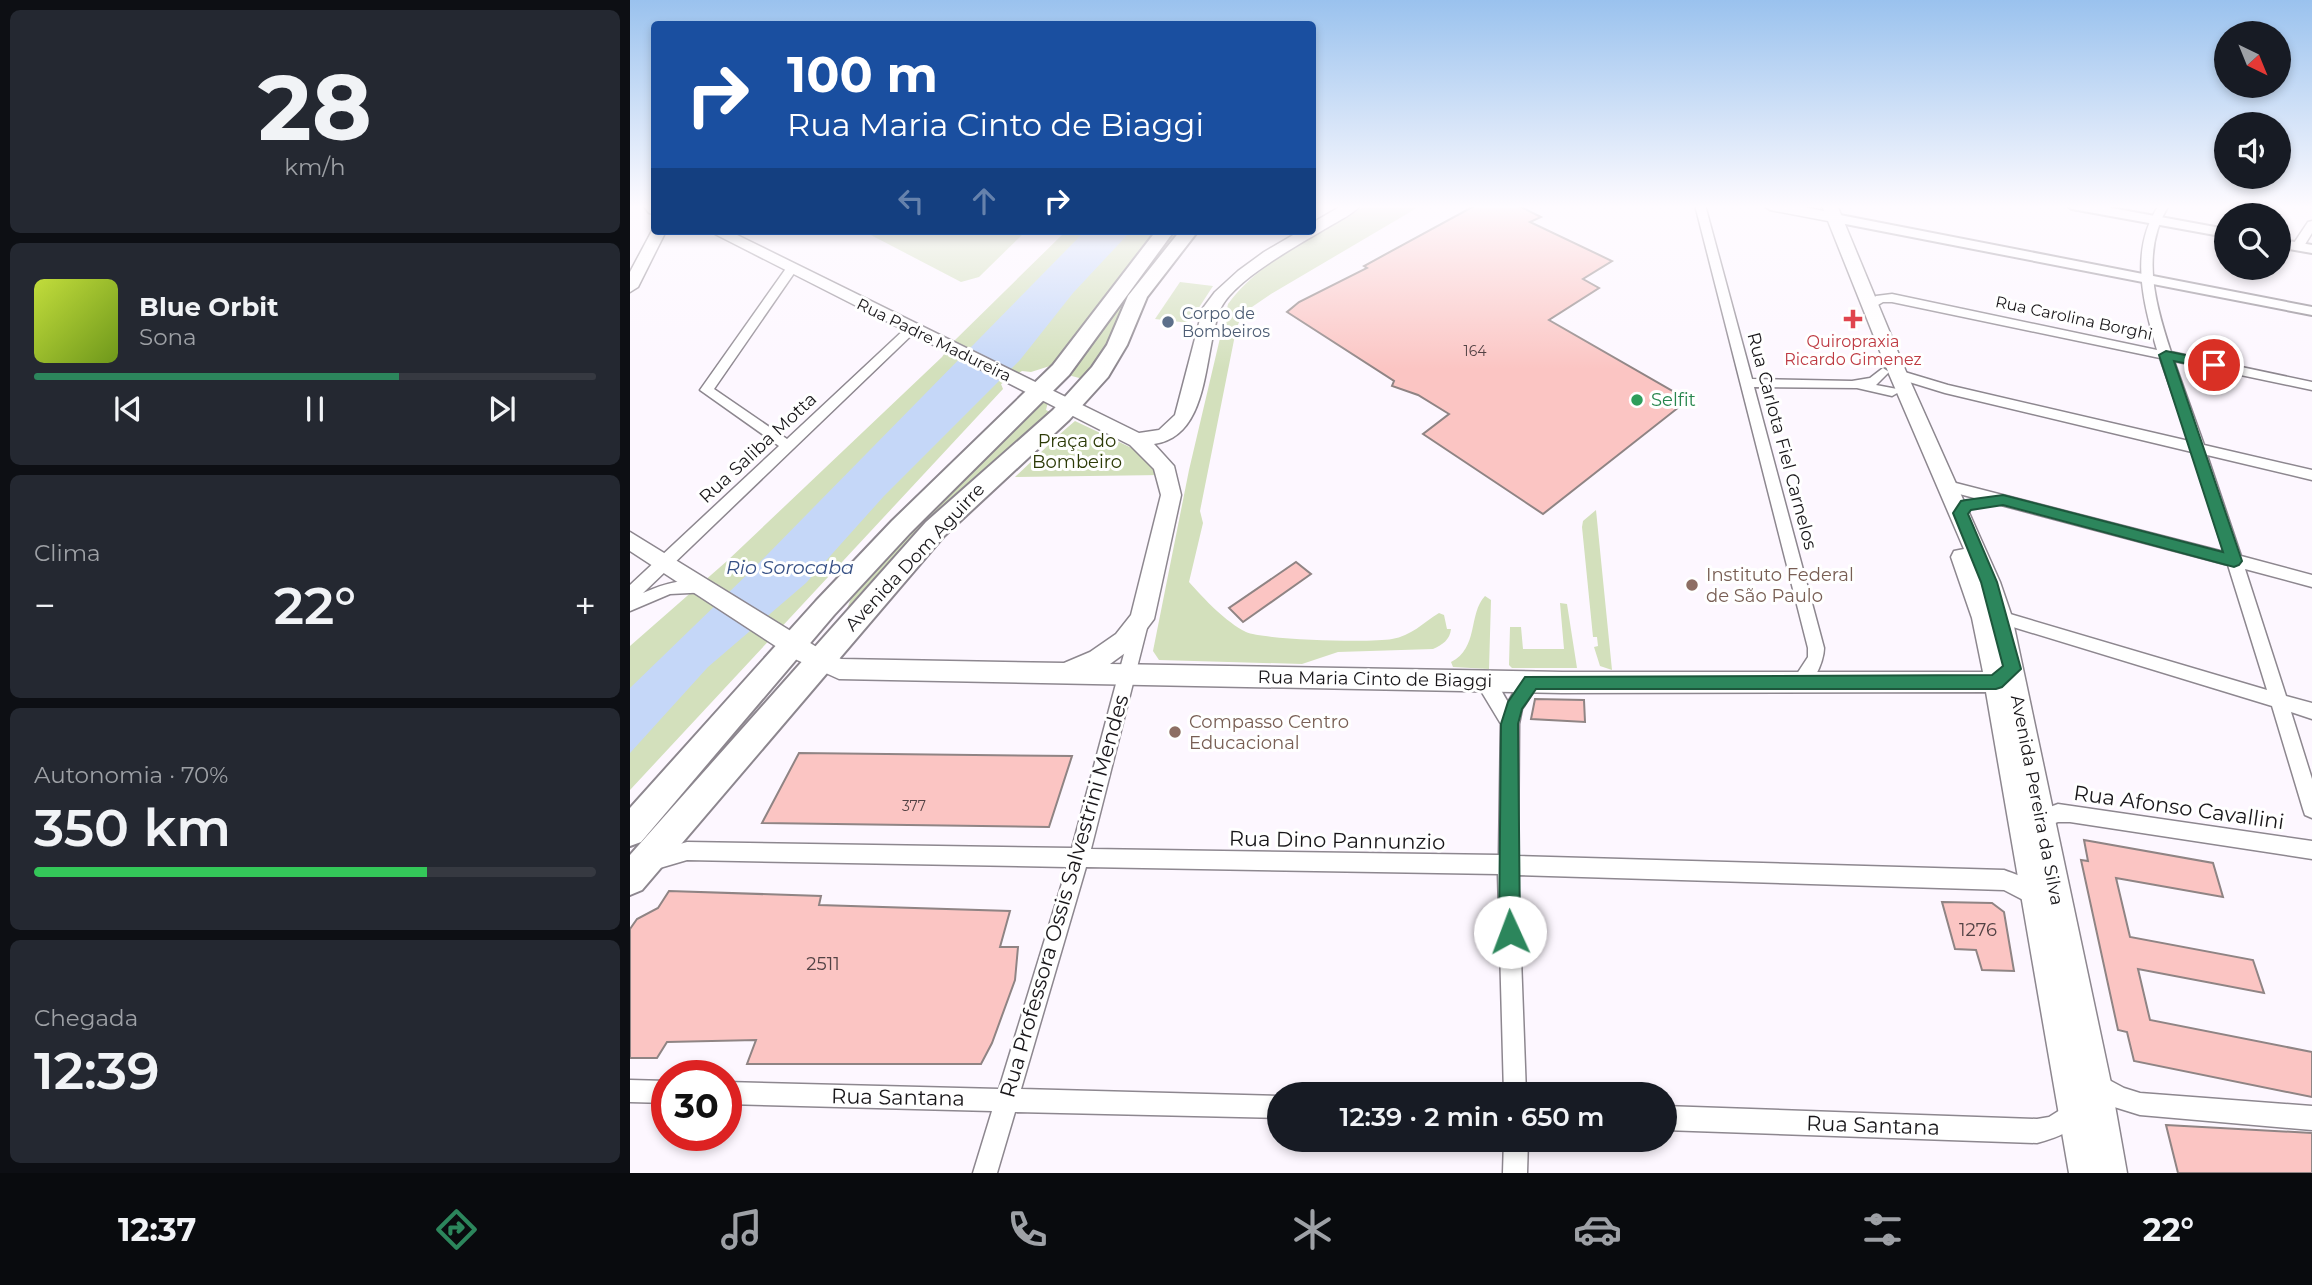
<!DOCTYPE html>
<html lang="pt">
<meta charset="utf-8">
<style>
:root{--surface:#171b24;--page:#242831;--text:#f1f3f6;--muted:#9ea1a6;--line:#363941;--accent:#2c865c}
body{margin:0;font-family:Montserrat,sans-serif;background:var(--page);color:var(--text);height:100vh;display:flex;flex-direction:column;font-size:26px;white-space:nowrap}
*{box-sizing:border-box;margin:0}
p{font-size:23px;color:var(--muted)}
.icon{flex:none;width:38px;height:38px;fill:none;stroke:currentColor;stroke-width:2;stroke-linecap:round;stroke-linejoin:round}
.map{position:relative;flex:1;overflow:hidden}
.details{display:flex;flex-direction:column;gap:10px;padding:10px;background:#0d0f14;width:630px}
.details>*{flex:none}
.guide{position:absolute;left:21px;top:21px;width:665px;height:214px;border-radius:7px;box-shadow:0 4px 10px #0003;background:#1a4fa0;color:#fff;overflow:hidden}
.needle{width:46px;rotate:137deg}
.tools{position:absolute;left:1584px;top:21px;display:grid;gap:14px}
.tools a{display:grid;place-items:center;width:77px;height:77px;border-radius:50%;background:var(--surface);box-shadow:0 4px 10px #0003;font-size:35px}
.speed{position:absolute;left:21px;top:1060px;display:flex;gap:14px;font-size:35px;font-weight:700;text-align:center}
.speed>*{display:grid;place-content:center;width:91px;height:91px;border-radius:50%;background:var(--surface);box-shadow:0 4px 10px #0003;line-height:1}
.speed .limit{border:10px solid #d22;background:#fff;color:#111}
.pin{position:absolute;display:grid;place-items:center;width:60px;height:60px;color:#fff;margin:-30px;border:4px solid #fff;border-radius:50%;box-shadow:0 2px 7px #0007}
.me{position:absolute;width:77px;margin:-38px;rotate:358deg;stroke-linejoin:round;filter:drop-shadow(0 0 5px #0008)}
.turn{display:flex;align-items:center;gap:24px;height:147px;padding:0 21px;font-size:32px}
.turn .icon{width:91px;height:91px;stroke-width:2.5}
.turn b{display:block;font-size:49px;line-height:60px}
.lanes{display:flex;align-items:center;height:66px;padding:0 21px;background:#0003;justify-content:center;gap:35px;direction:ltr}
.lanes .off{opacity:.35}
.big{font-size:52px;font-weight:600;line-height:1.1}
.details .widget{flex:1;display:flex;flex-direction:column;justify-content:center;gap:10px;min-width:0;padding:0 24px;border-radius:10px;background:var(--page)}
.details .dial{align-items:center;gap:0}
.dial b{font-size:91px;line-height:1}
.song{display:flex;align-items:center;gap:21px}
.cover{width:84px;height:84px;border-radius:10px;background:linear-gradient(135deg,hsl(70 70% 55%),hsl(80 70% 35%))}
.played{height:7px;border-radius:4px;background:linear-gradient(90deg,var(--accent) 65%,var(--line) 65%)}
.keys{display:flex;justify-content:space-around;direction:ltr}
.heat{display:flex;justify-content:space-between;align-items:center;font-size:38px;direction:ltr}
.charge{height:10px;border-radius:5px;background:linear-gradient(90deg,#34c759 70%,var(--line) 0)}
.trip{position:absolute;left:637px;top:1082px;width:410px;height:70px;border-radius:35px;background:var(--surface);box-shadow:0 4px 10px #0003;font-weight:600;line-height:70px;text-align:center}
.menu{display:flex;height:112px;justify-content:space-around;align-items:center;background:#090b0e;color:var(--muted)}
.menu .icon{width:49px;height:49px}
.menu .on{color:var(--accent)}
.menu b{font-size:32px;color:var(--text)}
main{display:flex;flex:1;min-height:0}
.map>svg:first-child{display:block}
.green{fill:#d3e0bc}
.water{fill:#c5d7f8}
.building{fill:#fbc5c3;stroke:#8f8484;stroke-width:2}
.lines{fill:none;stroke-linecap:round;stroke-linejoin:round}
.minor-casing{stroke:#8d878f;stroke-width:3}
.tertiary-casing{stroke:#8d878f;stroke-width:4}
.secondary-casing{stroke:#8d878f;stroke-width:3}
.trunk-casing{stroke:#8d878f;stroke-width:4}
.minor{fill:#fff;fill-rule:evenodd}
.tertiary{fill:#fff;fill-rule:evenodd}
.secondary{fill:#fff;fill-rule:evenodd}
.trunk{fill:#fff;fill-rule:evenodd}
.route{fill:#2c865c;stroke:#1d573c;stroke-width:2}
.health-dot{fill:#e0444e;stroke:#fff;stroke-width:2.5}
.service-dot{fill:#5c6f8a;stroke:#fff;stroke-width:2.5}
.leisure-dot{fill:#2e9e5b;stroke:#fff;stroke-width:2.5}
.education-dot{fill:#8d6e63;stroke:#fff;stroke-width:2.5}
.labels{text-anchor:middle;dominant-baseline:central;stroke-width:6;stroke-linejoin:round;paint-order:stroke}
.number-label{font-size:14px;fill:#524244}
.far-service-label{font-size:16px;fill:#4e5e75;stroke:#fff;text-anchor:start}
.far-street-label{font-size:16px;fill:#19171a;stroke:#fff}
.far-health-label{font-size:16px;fill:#be3a42;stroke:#fff}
.leisure-label{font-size:18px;fill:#27864d;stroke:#fff;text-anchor:start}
.park-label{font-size:18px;fill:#2c3a07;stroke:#fff}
.street-label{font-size:18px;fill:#19171a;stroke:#fff}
.education-label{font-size:18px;fill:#785e54;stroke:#fff;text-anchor:start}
.near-number-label{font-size:18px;fill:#524244}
.water-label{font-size:19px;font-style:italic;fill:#365085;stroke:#fff}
.near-street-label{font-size:21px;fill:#19171a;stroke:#fff}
</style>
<main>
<section class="details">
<div class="widget dial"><b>28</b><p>km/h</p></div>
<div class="widget">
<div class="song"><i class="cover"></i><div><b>Blue Orbit</b><p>Sona</p></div></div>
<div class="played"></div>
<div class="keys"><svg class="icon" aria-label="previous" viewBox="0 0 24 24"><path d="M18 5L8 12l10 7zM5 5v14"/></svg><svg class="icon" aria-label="pause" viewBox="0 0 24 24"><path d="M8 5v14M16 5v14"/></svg><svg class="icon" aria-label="next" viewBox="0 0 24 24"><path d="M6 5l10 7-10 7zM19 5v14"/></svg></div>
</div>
<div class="widget"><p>Clima</p>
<div class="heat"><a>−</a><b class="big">22°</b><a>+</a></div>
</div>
<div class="widget"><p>Autonomia · 70%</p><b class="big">350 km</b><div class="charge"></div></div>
<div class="widget"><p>Chegada</p><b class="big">12:39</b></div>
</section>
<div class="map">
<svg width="1682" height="1173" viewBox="0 0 1682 1173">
<rect width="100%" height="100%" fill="#fdf7ff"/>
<!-- green -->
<g class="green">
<path d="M737,205H792L641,294L619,309L611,317L606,330L570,511L573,523L559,582C574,599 596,622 616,632C634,640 741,643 762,639C781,636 793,623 809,613L814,615L817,629H821C820,640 812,645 803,649L708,652L672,664L529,660L523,651L559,470L598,304C631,259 690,234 737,205Z"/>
<path d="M240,231H396L349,277L331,282L237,233Z"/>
<path d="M436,231H529L436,353L423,365L401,372L392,371L371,384L373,389L0,790V646L97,561L312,357L323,342Z"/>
<path d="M542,231H551L453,379L438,375Z"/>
<path d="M550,282L583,286L559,323L525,319Z"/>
<path d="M409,402H418L416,410L422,413L216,612L226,584Z"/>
<path d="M445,421L506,450L532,475L385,477C406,458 423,439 445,421Z"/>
<path d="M966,510L982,670L970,666L964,647L968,646L967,637H963L952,527L953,521Z"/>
<path d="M855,596L861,600L859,669L823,667L821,662C849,648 838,614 855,596Z"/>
<path d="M930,603L937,604L947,668H882L879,665L880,627H891L893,649H934Z"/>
</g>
<!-- water -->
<path class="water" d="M455,231H501L443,293L390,360L254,496L176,583L78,667L0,753V688L127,565Z"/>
<!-- building -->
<g class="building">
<path d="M846,205H887L911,217L900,222L982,261L953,279L969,288L919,320L1058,400L913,514L793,434L819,414L788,395L762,386L764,381L657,312L669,302L737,268L734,266Z"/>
<path d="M666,562L681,574L613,622L599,608Z"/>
<path d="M905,699L954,700L955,722L901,719Z"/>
<path d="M169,753L442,756L419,827L132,823Z"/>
<path d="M1454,840L1583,863L1593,897L1486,878L1500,937L1623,960L1634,993L1508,969L1520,1020L1682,1052V1097L1504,1061L1497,1032L1488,1030L1451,860L1458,861Z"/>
<path d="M39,891L191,896L189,905L380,911L370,947H388L385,980L362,1043L351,1064H117L126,1040L37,1042L27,1058H0V929L7,919L28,908Z"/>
<path d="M1312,902L1362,903L1374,912L1384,971L1352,970L1346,950L1325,949Z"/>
<path d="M1536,1125L1682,1133V1173H1548Z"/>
</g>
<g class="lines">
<defs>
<g id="minor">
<path d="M1065,205H1075L1122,379L1222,381L1240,378L1253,368L1259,372L1246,385L1267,389L1269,392L1262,396L1227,388L1124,387L1194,648C1194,662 1181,694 1164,688L1161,683L1178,657V648Z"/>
<path d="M1529,205H1539C1510,251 1525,304 1541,352L1682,382V390L1544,361L1574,445L1682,470V480L1577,455L1611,556L1682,575V587L1615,569L1656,696L1682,703V719L1661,712L1682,779V818L1675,815L1673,809L1642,706L1370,623L1364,622L1362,617L1364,612L1370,611L1637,690L1598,565L1318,491L1311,486L1318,481L1594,552L1562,452L1315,393L1263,377L1262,374L1268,370L1318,385L1559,441L1530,358L1262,302H1253L1241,309L1235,305L1246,296L1262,294L1527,350C1513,302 1499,250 1529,205Z"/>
<path d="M1682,221V233L1674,246L1664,248L1662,246L1678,222Z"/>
<path d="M161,266L167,269L84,389L157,439L278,326L282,325L288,329L13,593C33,584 57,576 80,584L82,588L80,592L40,594L0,611V585L149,446L70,390L157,267Z"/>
<path d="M510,617L516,619L518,624L461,849L869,855L871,724L845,681L848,676C864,671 871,691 878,702C885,691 892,672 907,677L910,682L892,709L889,724L888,856L1374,870C1389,876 1408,880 1415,896L1412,903L1405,906L1374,890L888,875L896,1094H874L868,874L456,867L391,1089L649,1096V1118L385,1112L367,1173H343L362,1111L96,1104V1082L369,1089L437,867L57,860L23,870L16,868L13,861L16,854L57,842L442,848L502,624L504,619Z"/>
<path d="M1428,804L1682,841V859L1440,822H1428L1411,828L1404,825L1402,819L1404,813Z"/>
<path d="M1466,1073L1494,1088L1510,1093L1682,1106V1130L1510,1115L1481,1106L1458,1092L1455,1084L1458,1076Z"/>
<path d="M0,1080L37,1081V1103L0,1102Z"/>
<path d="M1446,1100L1454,1103L1457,1111C1449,1130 1426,1138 1407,1143L1034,1130V1106L1407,1119L1419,1117Z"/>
<path d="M874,1139H898L897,1173H873Z"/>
</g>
<g id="tertiary">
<path d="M1436,205H1465L1596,229V237L1442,209Z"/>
<path d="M1205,214L1682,307V315L1200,221L1198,218Z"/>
<path d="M1648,239L1682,245V253L1648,247Z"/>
</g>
<g id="secondary">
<path d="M13,205H24V214L19,213Z"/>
<path d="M713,205H731C723,214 710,220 700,226C672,243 602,280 590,310C573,353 581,436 524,444L544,466L551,495L524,619L502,648L480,664L932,672H1353L1342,618L1321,557L1324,551L1334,549L1259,374L1198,221L1140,210L1133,205H1164L1194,211L1192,205H1207L1277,374L1370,582L1382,617L1481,1083L1497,1173H1439L1356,692L932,693L209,679L167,660L0,551V532L185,646L211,659L434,663L460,652L486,634L501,615L531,495L524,469L500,445L79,231H99L509,433L529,430L545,415L573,308L585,292L608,271L634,252L670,231H682V223Z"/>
<path d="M24,227V231H36L8,287L0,292V272Z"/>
</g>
<g id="trunk">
<path d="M526,231H544L439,375L280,533L204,615L11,842L0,846V808L186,601L262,521L423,365Z"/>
<path d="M550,231H568L517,297L497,345L478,377L439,420L314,536L12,890L0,895V855L296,522L423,410L462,367L477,345L498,296Z"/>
</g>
</defs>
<!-- minor casing -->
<use href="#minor" class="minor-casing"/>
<!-- tertiary casing -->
<use href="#tertiary" class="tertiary-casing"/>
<!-- secondary casing -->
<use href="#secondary" class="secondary-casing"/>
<!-- trunk casing -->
<use href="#trunk" class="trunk-casing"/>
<!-- minor -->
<use href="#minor" class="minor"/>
<!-- tertiary -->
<use href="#tertiary" class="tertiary"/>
<!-- secondary -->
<use href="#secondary" class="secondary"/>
<!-- trunk -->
<use href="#trunk" class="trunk"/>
</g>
<!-- sky -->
<linearGradient id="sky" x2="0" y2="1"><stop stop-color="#9ac2ee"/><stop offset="0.56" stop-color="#fefbff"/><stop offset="1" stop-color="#fefbff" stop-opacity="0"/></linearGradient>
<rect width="1682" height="369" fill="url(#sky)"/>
<!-- route -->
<path class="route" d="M1536,351L1584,361L1591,365L1584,369L1544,361L1612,561L1609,565L1604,567L1373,505L1341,510L1338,514L1367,582L1391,669L1372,687L1366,689H906L892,709L888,724L890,932L887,940L880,943L872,940L869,932L871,724L878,702L895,677L1362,675L1373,666L1351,582L1323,513L1331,501L1336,500L1373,495L1593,552L1529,355Z"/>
<!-- markers -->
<path class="health-dot" d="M1219.5 308.5h7v7h7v7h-7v7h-7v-7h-7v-7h7z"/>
<circle class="service-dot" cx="538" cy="322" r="7"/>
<circle class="leisure-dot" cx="1007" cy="400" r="7"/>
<g class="education-dot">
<circle cx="1062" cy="585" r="7"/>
<circle cx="545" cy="732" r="7"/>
</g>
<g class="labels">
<!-- number labels -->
<g class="number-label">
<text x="845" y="351">164</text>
<text x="284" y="806">377</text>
</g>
<!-- far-service labels -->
<g class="far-service-label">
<text x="552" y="313">Corpo de<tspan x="552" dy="18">Bombeiros</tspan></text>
</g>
<!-- far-street labels -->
<g class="far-street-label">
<text transform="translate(1444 318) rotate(12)">Rua Carolina Borghi</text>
<text transform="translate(304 340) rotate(26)">Rua Padre Madureira</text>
</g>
<!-- far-health labels -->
<g class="far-health-label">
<text x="1223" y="341">Quiropraxia<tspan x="1223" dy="18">Ricardo Gimenez</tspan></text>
</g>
<!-- leisure labels -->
<g class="leisure-label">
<text x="1021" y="400">Selfit</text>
</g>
<!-- park labels -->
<g class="park-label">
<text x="447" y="441">Praça do<tspan x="447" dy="21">Bombeiro</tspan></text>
</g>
<!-- street labels -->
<g class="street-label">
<text transform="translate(1152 441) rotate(75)">Rua Carlota Fiel Carnelos</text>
<text transform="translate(128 448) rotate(-43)">Rua Saliba Motta</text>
<text transform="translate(285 557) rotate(-47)">Avenida Dom Aguirre</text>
<text transform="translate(745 679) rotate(1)">Rua Maria Cinto de Biaggi</text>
<text transform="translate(1407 800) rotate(79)">Avenida Pereira da Silva</text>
</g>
<!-- education labels -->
<g class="education-label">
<text x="1076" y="575">Instituto Federal<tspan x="1076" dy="21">de São Paulo</tspan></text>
<text x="559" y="722">Compasso Centro<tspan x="559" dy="21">Educacional</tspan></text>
</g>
<!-- near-number labels -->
<g class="near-number-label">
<text x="1348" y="930">1276</text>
<text x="193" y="964">2511</text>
</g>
<!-- water labels -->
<g class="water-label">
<text x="160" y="567">Rio Sorocaba</text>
</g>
<!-- near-street labels -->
<g class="near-street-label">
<text transform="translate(1549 807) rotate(8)">Rua Afonso Cavallini</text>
<text transform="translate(707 840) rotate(1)">Rua Dino Pannunzio</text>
<text transform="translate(434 896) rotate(-74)">Rua Professora Ossis Salvestrini Mendes</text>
<text transform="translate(268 1097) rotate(1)">Rua Santana</text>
<text transform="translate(1243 1125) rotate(2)">Rua Santana</text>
</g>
</g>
</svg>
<div class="tools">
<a><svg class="needle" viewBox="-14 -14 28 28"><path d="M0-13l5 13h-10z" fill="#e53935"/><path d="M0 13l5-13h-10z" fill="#9ea1a6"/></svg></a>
<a><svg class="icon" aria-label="sound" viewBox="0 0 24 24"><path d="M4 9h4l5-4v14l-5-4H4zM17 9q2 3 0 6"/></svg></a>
<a><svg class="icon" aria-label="search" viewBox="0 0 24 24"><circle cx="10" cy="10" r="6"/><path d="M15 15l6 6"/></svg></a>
</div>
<div class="speed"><div class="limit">30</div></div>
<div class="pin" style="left:1584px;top:365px;background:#d93025"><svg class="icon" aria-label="arrive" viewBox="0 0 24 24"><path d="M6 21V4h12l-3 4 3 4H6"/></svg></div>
<svg class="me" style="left:880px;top:932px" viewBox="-20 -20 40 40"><circle r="19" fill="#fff"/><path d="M0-13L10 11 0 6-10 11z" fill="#2c865c"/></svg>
<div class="trip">12:39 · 2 min · 650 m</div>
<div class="guide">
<div class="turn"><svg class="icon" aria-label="right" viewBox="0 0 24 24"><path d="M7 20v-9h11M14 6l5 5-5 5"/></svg><div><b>100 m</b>Rua Maria Cinto de Biaggi</div></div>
<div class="lanes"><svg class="icon off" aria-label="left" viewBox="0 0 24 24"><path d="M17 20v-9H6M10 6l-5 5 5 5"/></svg><svg class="icon off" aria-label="ahead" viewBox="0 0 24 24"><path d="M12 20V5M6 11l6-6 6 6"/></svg><svg class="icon" aria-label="right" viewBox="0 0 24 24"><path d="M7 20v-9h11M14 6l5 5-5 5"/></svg></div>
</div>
</div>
</main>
<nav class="menu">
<b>12:37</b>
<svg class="icon on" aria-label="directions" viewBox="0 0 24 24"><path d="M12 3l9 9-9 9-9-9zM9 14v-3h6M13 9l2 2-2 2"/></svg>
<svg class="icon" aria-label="music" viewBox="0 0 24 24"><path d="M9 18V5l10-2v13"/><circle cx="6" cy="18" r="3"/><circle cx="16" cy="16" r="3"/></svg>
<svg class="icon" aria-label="phone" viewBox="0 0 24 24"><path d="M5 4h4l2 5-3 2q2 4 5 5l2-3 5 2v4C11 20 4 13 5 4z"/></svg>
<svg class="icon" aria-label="climate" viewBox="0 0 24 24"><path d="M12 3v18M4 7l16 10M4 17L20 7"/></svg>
<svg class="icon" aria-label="car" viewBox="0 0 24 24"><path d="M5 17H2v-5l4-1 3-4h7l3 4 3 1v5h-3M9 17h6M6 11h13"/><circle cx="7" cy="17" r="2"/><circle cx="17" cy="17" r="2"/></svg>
<svg class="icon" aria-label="filters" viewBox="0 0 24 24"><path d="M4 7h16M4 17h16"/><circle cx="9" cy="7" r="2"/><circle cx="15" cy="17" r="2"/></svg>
<b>22°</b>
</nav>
